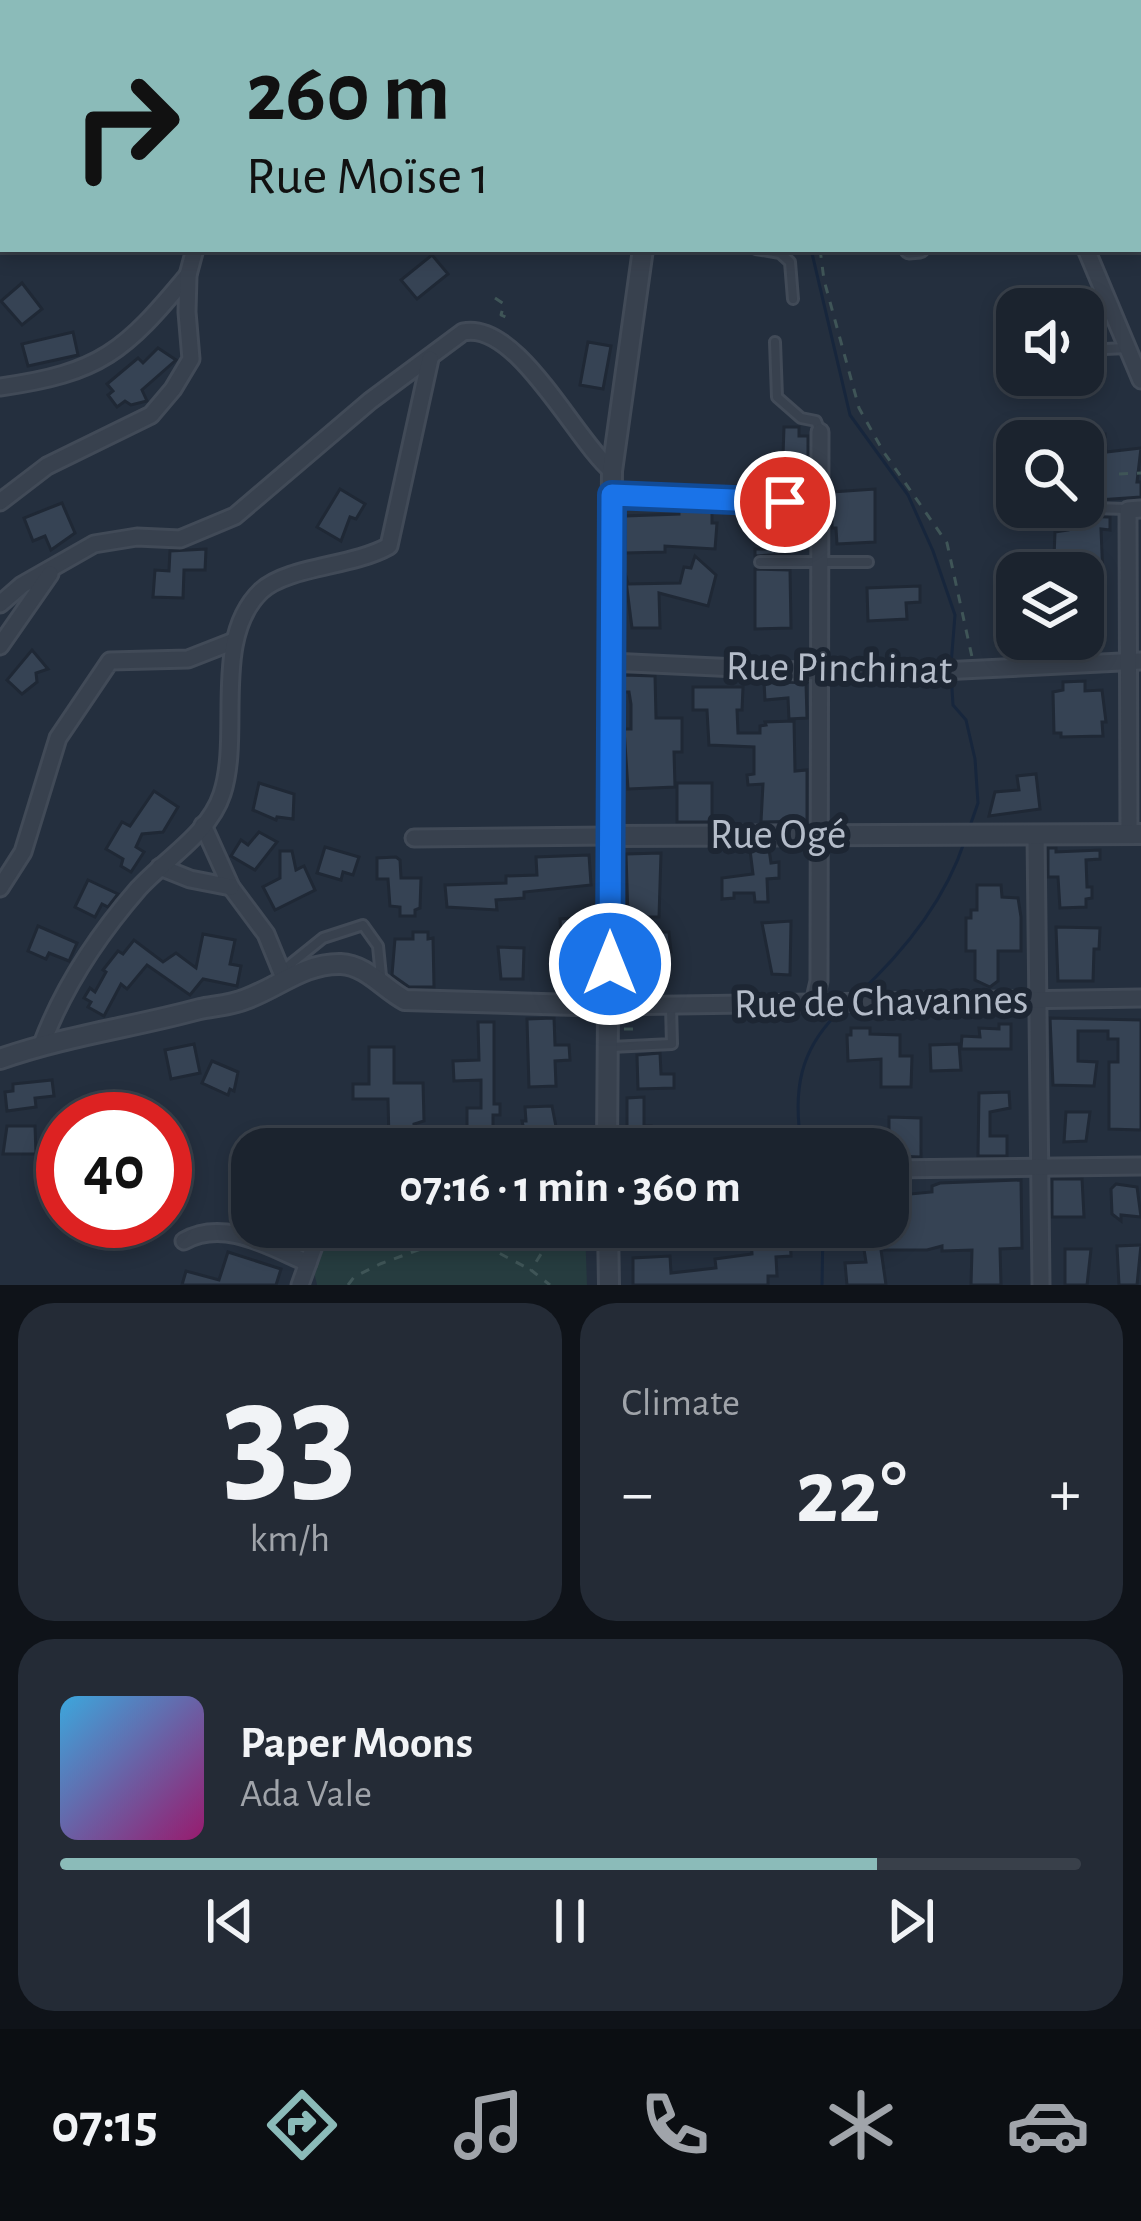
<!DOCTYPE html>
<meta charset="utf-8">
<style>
:root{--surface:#1b232e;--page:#242b36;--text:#f1f3f6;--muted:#a0a4aa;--line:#39404a;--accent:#8bbbb9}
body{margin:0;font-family:"Alegreya Sans",sans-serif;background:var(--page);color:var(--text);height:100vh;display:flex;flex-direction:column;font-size:45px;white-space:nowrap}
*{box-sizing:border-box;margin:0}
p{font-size:39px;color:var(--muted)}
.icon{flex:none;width:66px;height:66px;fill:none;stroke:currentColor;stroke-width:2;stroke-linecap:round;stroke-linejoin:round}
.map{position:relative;height:1285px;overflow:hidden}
.details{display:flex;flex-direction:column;gap:18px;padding:18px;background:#0f1319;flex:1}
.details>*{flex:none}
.top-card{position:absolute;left:0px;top:0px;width:1143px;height:252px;box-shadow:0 6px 18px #0003,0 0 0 3px var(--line);background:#8bbbb9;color:#111;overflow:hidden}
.fabs{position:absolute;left:996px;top:288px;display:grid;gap:24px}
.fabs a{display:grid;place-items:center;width:108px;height:108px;border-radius:24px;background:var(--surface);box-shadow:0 6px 18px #0003,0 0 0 3px var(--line);font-size:60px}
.speed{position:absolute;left:36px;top:1092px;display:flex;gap:24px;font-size:60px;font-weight:700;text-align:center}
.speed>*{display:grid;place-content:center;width:156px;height:156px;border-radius:50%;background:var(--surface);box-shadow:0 6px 18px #0003,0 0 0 3px var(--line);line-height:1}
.speed .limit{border:18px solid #d22;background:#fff;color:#111}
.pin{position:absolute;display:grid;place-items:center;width:102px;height:102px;color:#fff;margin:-51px;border:6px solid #fff;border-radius:50%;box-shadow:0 3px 12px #0007}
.me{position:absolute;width:132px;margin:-66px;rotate:0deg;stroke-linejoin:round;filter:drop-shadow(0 0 9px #0008)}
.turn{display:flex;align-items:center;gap:42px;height:252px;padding:0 48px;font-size:54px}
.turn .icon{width:156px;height:156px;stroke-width:2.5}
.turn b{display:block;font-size:84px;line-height:102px}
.big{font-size:90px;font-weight:700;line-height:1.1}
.details .card{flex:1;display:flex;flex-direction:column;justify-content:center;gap:18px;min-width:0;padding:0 42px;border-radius:36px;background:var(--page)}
.details .dial{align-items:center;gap:0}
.dial b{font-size:156px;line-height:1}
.song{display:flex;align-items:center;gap:36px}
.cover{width:144px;height:144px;border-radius:18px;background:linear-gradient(135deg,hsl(200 70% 55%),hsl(320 70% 35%))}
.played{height:12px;border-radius:6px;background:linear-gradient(90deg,var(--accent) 80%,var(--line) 80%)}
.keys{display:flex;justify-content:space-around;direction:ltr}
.heat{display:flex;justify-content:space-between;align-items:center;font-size:66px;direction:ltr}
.details .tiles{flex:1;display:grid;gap:18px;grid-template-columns:1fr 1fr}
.card:last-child{grid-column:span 2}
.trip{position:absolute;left:231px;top:1128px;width:678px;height:120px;border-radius:36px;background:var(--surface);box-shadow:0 6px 18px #0003,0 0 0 3px var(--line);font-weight:700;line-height:120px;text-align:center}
.tabs{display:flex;height:192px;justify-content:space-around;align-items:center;background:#0b0e12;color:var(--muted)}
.tabs .icon{width:84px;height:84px}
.tabs .active{color:var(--accent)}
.tabs b{font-size:54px;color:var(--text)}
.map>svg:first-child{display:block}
.green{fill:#263c3f}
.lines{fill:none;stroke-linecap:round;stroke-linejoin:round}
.stream{stroke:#17263c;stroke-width:3}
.building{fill:#364354;stroke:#1f2835;stroke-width:3}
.service-casing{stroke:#414a57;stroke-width:14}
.minor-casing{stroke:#414a57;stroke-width:21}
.tertiary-casing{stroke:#414a57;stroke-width:24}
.path{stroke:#3f5557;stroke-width:3;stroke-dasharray:9 9;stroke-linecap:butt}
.service{stroke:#38414e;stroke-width:8}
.minor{stroke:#38414e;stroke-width:15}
.tertiary{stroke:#38414e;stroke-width:18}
.route-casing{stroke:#114b97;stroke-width:30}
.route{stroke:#1a73e8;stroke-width:21}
.labels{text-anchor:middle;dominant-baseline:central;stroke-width:12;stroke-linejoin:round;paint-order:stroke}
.street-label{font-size:42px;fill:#b4bcc9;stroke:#1d2633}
</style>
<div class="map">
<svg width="1141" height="1285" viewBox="0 0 1141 1285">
<rect width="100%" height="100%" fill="#242f3e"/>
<!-- green -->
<path class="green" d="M332,1227H585L587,1285H317L314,1272Z"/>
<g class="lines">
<!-- stream -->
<g class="stream">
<path d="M933,3L935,0"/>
<path d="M811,249L850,415L908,495L933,551L955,615L951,665"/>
<path d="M951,674L953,705L966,720L975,759L978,803L970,826"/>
<path d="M855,997C901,955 945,901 965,840"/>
<path d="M802,1149C792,1091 799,1048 843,1008"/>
<path d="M822,1285L823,1227"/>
</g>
</g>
<!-- building -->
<g class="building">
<path d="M432,255L448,274L417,299L401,280Z"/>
<path d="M22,283L42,309L22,325L1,301Z"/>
<path d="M73,332L78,355L28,366L22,344Z"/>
<path d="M588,342L611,346L603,389L580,385Z"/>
<path d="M158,348L176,360L142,390L147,401L131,405L125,401L117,407L108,395L113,391L107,384L138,358L143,363Z"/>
<path d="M784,427H799V436H808V483H790L789,456H783Z"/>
<path d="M1105,434L1106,452L1141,448L1137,482H1141V497L1098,500V485L1083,486V439Z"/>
<path d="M340,489L365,504L356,519L350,517L341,541L317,527Z"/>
<path d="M875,489V542L837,544L836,528H832V492Z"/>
<path d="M62,503L75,533L51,550L45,536L33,541L24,518Z"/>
<path d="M679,510L712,511V523H717L715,549L665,546V552L625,553V516L679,514Z"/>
<path d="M762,513L794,514V527H783V548H789V554L755,556V549H765Z"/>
<path d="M1068,516L1110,517V530L1101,529L1103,578L1083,577V573H1039V558H1054L1055,532L1068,530Z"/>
<path d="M206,549L205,570H184L183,598L153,597L155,570L169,571L170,551Z"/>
<path d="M695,556L716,575L708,606L659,593L660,628H632L625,573L628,584L680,583L684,567L691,568Z"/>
<path d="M755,569L790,570L791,628L755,629Z"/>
<path d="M920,586V602L906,603L907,619L868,621L867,588Z"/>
<path d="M32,650L48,669L36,673L37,682L22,694L7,680Z"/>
<path d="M624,675L655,676L656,718H682V752H674L675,787L628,789L624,729H631V704L629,692H624Z"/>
<path d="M764,681L806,683L807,718L789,719L788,698L765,700Z"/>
<path d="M1085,681V691L1102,690L1106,722H1102L1103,736L1061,737V733H1054L1053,692L1063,690V682Z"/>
<path d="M693,687H743L742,710H737L738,733H760V726L766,725L765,722L794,721L795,771L807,770V821L761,822L763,784L748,785L747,775L754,774V747L709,745L707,710H693Z"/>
<path d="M1036,774L1040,809L989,816L995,792L1019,790L1017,776Z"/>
<path d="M259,783L294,794L293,819L277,817L276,820L253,810Z"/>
<rect x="677" y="783" width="35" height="39"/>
<path d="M154,791L178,807L163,832L142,834L136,847L144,852L131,872L121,866L123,859L106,849L122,822L130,826Z"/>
<path d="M259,832L277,842L255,870L231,856L241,840L248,845Z"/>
<path d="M325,847L359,857L353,875L343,872L341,880L317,873Z"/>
<path d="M1048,848H1056V852L1100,850V859L1086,860L1087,887H1092V898L1086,899V907L1060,908L1058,877H1048Z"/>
<path d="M769,849L771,863L779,862V878L767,879L768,902H755L754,893H734V898L722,899V878L753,874L750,850Z"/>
<path d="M280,851H292L296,870L304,866L315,890L275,910L263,887L280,878Z"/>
<path d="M661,853L659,917H628L626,854Z"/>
<path d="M589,855L591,885L524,892V898L496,900L497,910L447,907L445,885L506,883V876L537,875L536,857Z"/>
<path d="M396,857L400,860L401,878H421L420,908L415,910V916H400V907L390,906L388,879H377V858Z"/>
<path d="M88,880L118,894L108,907L102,904L95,917L75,907Z"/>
<path d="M977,885H1001L1002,897L1018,898L1021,917V951H998V981L990,987L975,980V951H966V918H971V910H977Z"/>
<path d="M588,917L590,937H582L583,967L563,968L560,919Z"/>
<path d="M791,921L790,975L772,974L762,923Z"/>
<path d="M38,926L77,943L69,961L49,953L46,959L28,951Z"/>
<path d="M1056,927L1100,928L1099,949H1094L1093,981H1058Z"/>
<path d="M413,932H428V939L433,938L434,987H409L392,975L395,939H413Z"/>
<path d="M658,932H669L671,952H662L663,987H624L623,940L658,938Z"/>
<path d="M203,934L235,940L230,964L241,966L237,986L203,979L190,995L147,965L127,989L121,984L104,1016L88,1007L91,1002L84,998L90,988L95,992L106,972L103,970L118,951L123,954L134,940L163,962L176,953L196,968Z"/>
<path d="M498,947L524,948L523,979H501Z"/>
<path d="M554,1018L555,1045H569L570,1060L555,1061L556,1086L529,1087L527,1019Z"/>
<path d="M1050,1018L1141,1020V1130L1109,1129V1062H1118V1039H1108V1031H1078V1061L1097,1062L1094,1086L1053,1085Z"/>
<path d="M478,1022H494V1104H500V1115H493V1139L467,1134V1108H481V1080L454,1081L453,1061L479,1060Z"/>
<path d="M999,1024H1011V1049H961L962,1036L980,1037L979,1028L999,1029Z"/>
<path d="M851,1028H870V1034L900,1035V1056H912L911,1087H881V1059L848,1061L847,1035H851Z"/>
<path d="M194,1044L200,1073L171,1079L165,1050Z"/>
<path d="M959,1044L961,1070L931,1071L930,1045Z"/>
<path d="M369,1047H394V1083H423L424,1121L414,1124V1139H389L388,1099H353V1084H369Z"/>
<path d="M660,1053L661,1074H674V1088L638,1089L637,1055Z"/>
<path d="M212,1061L238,1072L234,1091L230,1089L228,1095L202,1083Z"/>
<path d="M52,1080L54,1096L35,1098L36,1107L7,1111L5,1092L13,1091V1084Z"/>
<path d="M1009,1092L1010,1108L990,1112V1136H1007V1156H978L979,1093Z"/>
<path d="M644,1097V1126H651L652,1148L627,1149V1098Z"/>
<path d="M552,1106L558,1137L526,1138L522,1121H526L525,1107Z"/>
<path d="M1066,1112H1090L1086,1141L1064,1142Z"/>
<path d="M889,1117L921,1118V1157L889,1156Z"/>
<path d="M7,1126H35L36,1154H3Z"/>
<path d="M1052,1179H1082L1084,1217H1052Z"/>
<path d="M1021,1180L1022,1248L1000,1249L1001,1285H971L972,1250L942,1251V1246L927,1250H881L886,1285H847L845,1263L866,1262L861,1230L888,1227V1198L910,1199V1194L932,1192V1186L940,1183Z"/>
<path d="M1116,1184L1137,1187L1141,1217L1121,1215V1221L1112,1214L1111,1189Z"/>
<path d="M751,1236H790L791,1256L776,1257L777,1276H768V1285H633V1258L670,1256L671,1273L716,1268L715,1259L752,1254Z"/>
<path d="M1141,1245L1137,1285H1119L1117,1246Z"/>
<path d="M1065,1249H1091L1087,1285H1065Z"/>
<path d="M228,1252L281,1269L276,1285H182L186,1271L219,1280Z"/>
</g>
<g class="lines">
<defs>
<g id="service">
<path d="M449,0V3"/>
<path d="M756,249L780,253L790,262L793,299"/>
<path d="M775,342L777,397L801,418L816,421L820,431"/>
<path d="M1083,350L1127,348"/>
<path d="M751,501V481"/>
<path d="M1058,507L1127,509"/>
<path d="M760,562H868"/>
<path d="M282,971L323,938L363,925L378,946L381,976"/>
<path d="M611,1047L672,1044L671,1006"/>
</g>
<g id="minor">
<path d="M101,0V3"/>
<path d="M975,0L980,3"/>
<path d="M1040,0L1041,3"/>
<path d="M195,3V0"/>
<path d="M308,3V0"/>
<path d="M493,3L496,0"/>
<path d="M0,108L3,109"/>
<path d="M1086,249L1141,380"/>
<path d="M909,250L920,249"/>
<path d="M0,387C101,373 125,351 188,275"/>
<path d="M612,495L821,503"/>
<path d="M0,502L47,466L151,415L173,389L191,359L187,312L188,275L195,249"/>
<path d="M0,604L22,585L94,544L137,537L180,539L235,516L370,401L463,332C517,320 575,440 612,471"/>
<path d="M0,646L50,574"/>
<path d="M610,662L820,672L941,671L1141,661"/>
<path d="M203,825L231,887L266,934L284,978"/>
<path d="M1036,834L1041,1285"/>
<path d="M1129,834L1128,510L1141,509"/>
<path d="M414,838L609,836"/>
<path d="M160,867L190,879L231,887"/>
<path d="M0,888L23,852L58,738L110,661L188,659L234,641"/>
<path d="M814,1003L819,981L820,432"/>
<path d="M610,1006L1141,998"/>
<path d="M42,1044C63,988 99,934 138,889C165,859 209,834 222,794C242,734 211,639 261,591C288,566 352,567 389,546L430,359"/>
<path d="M888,1169L1141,1166"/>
<path d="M184,1241C224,1218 270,1247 308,1263"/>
<path d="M300,1285L321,1227"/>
</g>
<g id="tertiary">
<path d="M684,3L685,0"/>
<path d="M609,836L1141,834"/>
<path d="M0,1059C65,1036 134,1027 200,1009C215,1006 232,1005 246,999C279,987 304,963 341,964C366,965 384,989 405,1000L610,1006"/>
<path d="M607,1149L612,471L643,249"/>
<path d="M608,1227L609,1285"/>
</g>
</defs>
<!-- service casing -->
<use href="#service" class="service-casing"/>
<!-- minor casing -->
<use href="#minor" class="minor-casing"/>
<!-- tertiary casing -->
<use href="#tertiary" class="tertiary-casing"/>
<!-- path -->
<g class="path">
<path d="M820,249L824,280L859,408L883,451L947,543L972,657"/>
<path d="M495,298L504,304L501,315L510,319"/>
<path d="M1119,474L1141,473"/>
<path d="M624,1029H640"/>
<path d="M390,1227L427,1245"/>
<path d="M528,1229L540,1234L546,1246L531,1270L550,1285"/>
<path d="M484,1245L529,1269"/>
<path d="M348,1285L354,1277L380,1264L429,1246L482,1244L529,1227"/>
</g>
<!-- service -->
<use href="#service" class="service"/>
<!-- minor -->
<use href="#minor" class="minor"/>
<!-- tertiary -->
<use href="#tertiary" class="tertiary"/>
</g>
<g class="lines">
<defs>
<path id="route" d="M610,964L612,495L785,502"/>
</defs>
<!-- route casing -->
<use href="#route" class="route-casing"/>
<!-- route -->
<use href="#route" class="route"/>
</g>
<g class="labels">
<!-- street labels -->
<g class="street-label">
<text transform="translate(839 668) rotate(1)">Rue Pinchinat</text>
<text x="778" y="835">Rue Ogé</text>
<text transform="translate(881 1002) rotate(-1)">Rue de Chavannes</text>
</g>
</g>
</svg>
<div class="fabs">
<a><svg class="icon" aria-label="sound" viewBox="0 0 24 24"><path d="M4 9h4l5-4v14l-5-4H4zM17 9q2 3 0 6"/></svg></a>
<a><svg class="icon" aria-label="search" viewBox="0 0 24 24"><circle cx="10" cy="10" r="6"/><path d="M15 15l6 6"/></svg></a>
<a><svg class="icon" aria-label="layers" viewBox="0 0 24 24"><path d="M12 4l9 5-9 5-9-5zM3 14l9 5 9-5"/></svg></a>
</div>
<div class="speed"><div class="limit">40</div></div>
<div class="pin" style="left:785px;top:502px;background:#d93025"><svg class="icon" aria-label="arrive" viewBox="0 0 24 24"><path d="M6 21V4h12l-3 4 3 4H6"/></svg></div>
<svg class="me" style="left:610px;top:964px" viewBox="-20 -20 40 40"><circle r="17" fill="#1a73e8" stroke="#fff" stroke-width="3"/><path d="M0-11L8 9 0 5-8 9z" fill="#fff"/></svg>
<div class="trip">07:16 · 1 min · 360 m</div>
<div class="top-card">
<div class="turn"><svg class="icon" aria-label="right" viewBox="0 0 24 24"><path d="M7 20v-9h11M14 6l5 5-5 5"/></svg><div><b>260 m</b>Rue Moïse 1</div></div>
</div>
</div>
<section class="details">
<div class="tiles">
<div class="card dial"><b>33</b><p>km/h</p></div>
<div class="card"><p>Climate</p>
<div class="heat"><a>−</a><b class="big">22°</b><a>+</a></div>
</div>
<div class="card">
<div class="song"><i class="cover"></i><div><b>Paper Moons</b><p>Ada Vale</p></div></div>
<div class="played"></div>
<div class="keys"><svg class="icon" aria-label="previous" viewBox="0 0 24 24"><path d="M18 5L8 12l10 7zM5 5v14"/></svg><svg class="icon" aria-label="pause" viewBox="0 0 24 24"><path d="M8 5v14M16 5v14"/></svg><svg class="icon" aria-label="next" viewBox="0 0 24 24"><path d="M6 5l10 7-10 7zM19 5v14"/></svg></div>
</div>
</div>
</section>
<nav class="tabs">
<b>07:15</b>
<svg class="icon active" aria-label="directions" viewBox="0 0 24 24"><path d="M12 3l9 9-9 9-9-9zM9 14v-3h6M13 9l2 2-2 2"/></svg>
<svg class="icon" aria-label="music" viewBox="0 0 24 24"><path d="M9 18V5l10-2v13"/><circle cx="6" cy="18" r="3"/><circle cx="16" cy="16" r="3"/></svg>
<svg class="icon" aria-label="phone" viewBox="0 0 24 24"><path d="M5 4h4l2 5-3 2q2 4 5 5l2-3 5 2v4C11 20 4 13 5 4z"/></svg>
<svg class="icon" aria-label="climate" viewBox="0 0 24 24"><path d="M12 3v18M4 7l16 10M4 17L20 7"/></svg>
<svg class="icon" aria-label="car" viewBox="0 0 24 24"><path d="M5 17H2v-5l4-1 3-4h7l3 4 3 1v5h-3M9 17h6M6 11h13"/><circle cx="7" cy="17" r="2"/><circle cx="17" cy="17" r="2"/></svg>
</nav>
